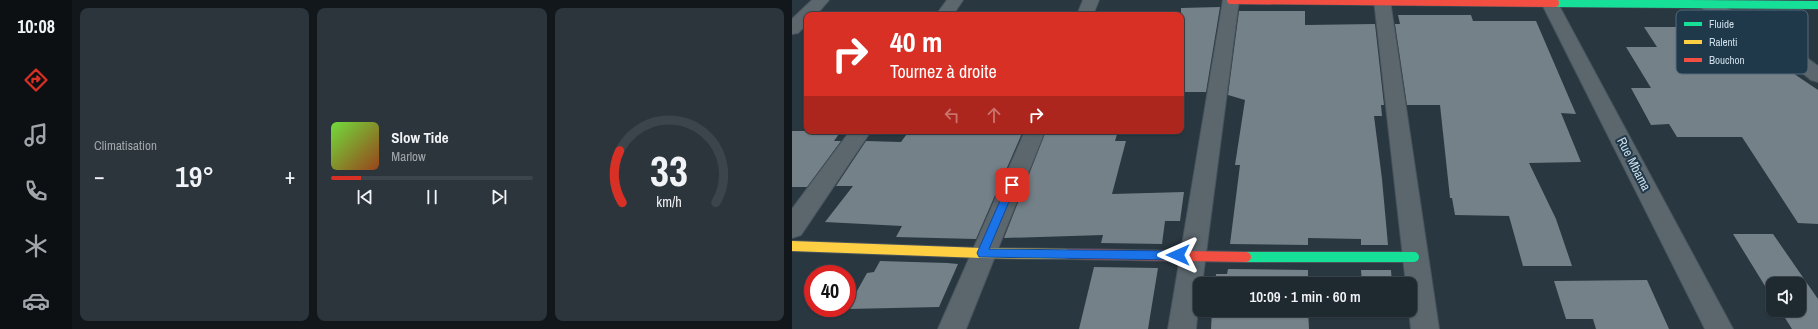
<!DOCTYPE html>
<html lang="fr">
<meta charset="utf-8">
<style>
:root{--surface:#1f2930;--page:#2c353c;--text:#f1f3f6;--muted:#a1a6ab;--line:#3c454c;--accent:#d93025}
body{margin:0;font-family:"Archivo Narrow",sans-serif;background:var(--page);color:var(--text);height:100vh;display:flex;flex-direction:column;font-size:15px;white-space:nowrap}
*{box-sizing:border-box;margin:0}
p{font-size:13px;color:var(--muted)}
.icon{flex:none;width:22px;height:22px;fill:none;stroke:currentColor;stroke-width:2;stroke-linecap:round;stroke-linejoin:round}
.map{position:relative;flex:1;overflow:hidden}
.side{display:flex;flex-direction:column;gap:8px;padding:8px;background:#11171a;width:720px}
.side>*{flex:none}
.guide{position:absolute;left:12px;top:12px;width:380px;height:122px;border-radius:8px;box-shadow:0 1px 3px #0004,0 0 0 1px var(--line);background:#d93025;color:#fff;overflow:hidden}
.controls{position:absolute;left:974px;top:277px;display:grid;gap:8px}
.controls a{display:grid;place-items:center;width:40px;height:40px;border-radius:8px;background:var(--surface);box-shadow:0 1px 3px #0004,0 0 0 1px var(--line);font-size:20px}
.speed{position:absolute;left:12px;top:265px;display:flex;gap:8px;font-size:20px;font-weight:700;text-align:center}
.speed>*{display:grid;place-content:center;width:52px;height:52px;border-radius:50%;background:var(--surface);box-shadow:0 1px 3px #0004,0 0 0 1px var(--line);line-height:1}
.speed .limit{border:6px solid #d22;background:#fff;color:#111}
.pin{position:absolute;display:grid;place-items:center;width:34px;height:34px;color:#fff;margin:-17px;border-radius:8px;box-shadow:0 2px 6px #0006}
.me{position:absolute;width:44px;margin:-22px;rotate:270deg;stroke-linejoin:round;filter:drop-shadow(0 0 3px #0008)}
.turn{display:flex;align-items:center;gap:14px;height:84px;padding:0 20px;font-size:18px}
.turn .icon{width:52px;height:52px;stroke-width:2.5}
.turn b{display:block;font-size:28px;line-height:34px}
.lanes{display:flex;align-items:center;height:38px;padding:0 20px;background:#0003;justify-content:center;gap:20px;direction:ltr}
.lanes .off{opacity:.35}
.big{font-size:30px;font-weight:600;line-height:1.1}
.side .widget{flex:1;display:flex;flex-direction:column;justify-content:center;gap:6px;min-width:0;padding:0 14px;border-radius:8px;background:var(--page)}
.side .dial{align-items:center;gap:0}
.dial svg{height:104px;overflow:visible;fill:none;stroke:var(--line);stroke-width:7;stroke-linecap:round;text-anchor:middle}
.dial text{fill:var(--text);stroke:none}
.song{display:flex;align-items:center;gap:12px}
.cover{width:48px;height:48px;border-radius:6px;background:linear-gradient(135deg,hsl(100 70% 55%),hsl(20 70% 35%))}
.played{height:4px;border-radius:2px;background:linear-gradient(90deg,var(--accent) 15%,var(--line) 15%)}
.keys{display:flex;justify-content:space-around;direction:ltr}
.heat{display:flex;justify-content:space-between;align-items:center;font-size:22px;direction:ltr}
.side .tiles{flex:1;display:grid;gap:8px;grid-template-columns:repeat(3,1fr)}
.trip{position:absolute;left:401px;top:277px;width:224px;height:40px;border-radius:8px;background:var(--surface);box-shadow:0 1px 3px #0004,0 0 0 1px var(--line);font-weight:600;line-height:40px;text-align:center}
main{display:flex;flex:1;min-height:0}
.tabs{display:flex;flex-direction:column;width:72px;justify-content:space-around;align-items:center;background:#0c1013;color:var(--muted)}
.tabs .icon{width:28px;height:28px}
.tabs .current{color:var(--accent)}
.tabs b{font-size:18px;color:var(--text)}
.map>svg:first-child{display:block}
.building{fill:#758189}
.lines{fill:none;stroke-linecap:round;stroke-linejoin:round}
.street-casing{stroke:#48545c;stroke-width:2}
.fast-far1-casing{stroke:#48545c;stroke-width:9}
.fast-casing{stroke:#48545c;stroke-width:12}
.slow-casing{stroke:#48545c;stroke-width:12}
.jam-far1-casing{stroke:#48545c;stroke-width:9}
.jam-casing{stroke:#48545c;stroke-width:12}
.street{fill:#5b666d;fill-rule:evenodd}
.fast-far1{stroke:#16e098;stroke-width:8}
.fast{stroke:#16e098;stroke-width:10}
.slow{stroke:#ffcf43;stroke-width:10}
.jam-far1{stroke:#f24e42;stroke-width:8}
.jam{stroke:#f24e42;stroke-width:10}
.route{fill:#1a73e8;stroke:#114b97}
.labels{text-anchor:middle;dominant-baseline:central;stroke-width:4;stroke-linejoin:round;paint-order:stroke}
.street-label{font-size:13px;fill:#cfdee9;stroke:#1f394a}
.key{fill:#1f394a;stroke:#546b7a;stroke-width:1}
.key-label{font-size:11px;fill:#cfdee9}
</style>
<main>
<nav class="tabs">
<b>10:08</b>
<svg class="icon current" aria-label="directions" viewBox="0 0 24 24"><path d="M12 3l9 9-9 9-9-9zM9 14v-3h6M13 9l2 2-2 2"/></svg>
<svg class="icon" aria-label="music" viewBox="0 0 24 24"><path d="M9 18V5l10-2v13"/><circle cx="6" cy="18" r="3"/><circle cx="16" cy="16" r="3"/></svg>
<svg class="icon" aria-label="phone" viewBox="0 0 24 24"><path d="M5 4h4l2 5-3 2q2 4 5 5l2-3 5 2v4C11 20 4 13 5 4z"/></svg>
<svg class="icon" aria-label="climate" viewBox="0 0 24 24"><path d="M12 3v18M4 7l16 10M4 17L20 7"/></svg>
<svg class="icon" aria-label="car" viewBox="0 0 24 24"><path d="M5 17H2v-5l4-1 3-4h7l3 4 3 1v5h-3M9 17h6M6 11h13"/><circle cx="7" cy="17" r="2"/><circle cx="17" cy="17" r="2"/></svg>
</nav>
<section class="side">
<div class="tiles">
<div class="widget"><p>Climatisation</p>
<div class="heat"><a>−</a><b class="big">19°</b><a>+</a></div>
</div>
<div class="widget">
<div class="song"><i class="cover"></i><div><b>Slow Tide</b><p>Marlow</p></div></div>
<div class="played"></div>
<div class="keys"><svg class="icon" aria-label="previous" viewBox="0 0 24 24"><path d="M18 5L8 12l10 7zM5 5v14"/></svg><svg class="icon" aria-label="pause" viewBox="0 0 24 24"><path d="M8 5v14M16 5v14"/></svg><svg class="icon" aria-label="next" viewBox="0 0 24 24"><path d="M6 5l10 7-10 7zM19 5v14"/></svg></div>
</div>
<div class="widget dial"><svg viewBox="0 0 100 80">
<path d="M14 69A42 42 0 1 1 86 69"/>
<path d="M14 69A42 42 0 0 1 12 29" stroke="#d93025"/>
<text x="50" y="56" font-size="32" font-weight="700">33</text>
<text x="50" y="72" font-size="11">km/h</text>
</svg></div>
</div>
</section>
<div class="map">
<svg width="1026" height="329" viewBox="0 0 1026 329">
<rect width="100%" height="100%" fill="#293740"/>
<!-- building -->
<g class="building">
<path d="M428,7L414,92H389V8Z"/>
<path d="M447,11H513V25L583,24L592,105H589L590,116H582L590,179L596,245H569V239L516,238V245L438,244L448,165H443L453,100L436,95Z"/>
<path d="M606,15H679L681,21H744L784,114L769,113L789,162L737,163L764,219L780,266H731L717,216L663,215L660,198H658L648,105H615L603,24H608Z"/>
<path d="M852,27H933L1026,90V224L1006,223L950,137H885L877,124L859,125L839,88H859L834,47H865Z"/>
<path d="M0,131H49L42,141H49L15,187H0Z"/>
<path d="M117,131H231L184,239L104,237L110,226L33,222L61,186H44L74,141L109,142Z"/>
<path d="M254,131H326L323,141H334L320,194L392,192L388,221H373L370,244L309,243L311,235L212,238Z"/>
<path d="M941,234H981L1026,299V329H1000L988,310H1007V284H981V299Z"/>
<path d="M88,261L155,263L166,264L147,307L55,309L75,273L82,272Z"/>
<path d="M302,267L366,268L356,329H287Z"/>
<path d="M436,269L516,270V284H423L424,274H435Z"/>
<path d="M569,270H599L600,284H570Z"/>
<path d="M855,280L877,329H804L801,319H774L762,281Z"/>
<path d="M420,310H516L517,329H419Z"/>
</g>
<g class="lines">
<defs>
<g id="street">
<path d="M20,0H37L24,15H15V24L6,33L0,34V19Z"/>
<path d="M155,0H171L161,15H144Z"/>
<path d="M291,0H307L301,15H285Z"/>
<path d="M431,0H447L410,284H408L404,329H376Z"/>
<path d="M582,0H598L647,329H619L617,310L618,284H614Z"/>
<path d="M748,0H764L941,329H913Z"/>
<path d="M908,0H921L1004,50L1026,66V82L1019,80L992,58L908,7L906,3Z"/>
<path d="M58,131H79L9,235L0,238V209Z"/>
<path d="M233,131H253L174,329H146Z"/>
</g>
<path id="fast-far1" d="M763,3L1026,5"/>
<path id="fast" d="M454,257H622"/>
<path id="slow" d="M0,246L190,253L277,254"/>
<path id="jam-far1" d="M439,0L763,3"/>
<path id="jam" d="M277,254L454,257"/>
</defs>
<!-- street casing -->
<use href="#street" class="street-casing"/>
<!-- fast-far1 casing -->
<use href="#fast-far1" class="fast-far1-casing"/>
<!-- fast casing -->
<use href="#fast" class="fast-casing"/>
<!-- slow casing -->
<use href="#slow" class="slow-casing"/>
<!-- jam-far1 casing -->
<use href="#jam-far1" class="jam-far1-casing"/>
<!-- jam casing -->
<use href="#jam" class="jam-casing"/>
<!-- street -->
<use href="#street" class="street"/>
<!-- fast-far1 -->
<use href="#fast-far1" class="fast-far1"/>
<!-- fast -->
<use href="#fast" class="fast"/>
<!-- slow -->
<use href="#slow" class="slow"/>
<!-- jam-far1 -->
<use href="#jam-far1" class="jam-far1"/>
<!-- jam -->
<use href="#jam" class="jam"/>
</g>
<!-- route -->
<path class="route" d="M220,182L224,185L197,249L386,251L390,252L391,255L390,258L386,260L187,257L185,253L215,185Z"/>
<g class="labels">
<!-- street labels -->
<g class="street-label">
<text transform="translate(842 164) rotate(63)">Rue Mbama</text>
</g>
</g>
<!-- legend -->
<rect x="884" y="10" width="132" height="64" rx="6" class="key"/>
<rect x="892" y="22" width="18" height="4" fill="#16e098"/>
<rect x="892" y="40" width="18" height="4" fill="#ffcf43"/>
<rect x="892" y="58" width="18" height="4" fill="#f24e42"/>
<g class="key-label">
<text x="917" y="28">Fluide</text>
<text x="917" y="46">Ralenti</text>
<text x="917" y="64">Bouchon</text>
</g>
</svg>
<div class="controls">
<a><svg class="icon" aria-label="sound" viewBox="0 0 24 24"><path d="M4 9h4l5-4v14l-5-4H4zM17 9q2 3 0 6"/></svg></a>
</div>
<div class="speed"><div class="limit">40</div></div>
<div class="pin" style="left:220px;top:185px;background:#d93025"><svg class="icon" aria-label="arrive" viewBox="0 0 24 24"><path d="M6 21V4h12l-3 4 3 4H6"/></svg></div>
<svg class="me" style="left:386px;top:255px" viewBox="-20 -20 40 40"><path d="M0-17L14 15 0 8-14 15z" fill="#1a73e8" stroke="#fff" stroke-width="4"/></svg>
<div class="trip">10:09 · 1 min · 60 m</div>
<div class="guide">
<div class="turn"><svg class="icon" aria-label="right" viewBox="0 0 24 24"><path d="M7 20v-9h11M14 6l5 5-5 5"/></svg><div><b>40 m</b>Tournez à droite</div></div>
<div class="lanes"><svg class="icon off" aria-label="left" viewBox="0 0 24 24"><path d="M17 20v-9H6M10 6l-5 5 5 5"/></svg><svg class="icon off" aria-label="ahead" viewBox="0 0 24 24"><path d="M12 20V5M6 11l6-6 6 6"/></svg><svg class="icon" aria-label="right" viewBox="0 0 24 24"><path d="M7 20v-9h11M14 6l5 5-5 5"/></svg></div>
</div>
</div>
</main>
